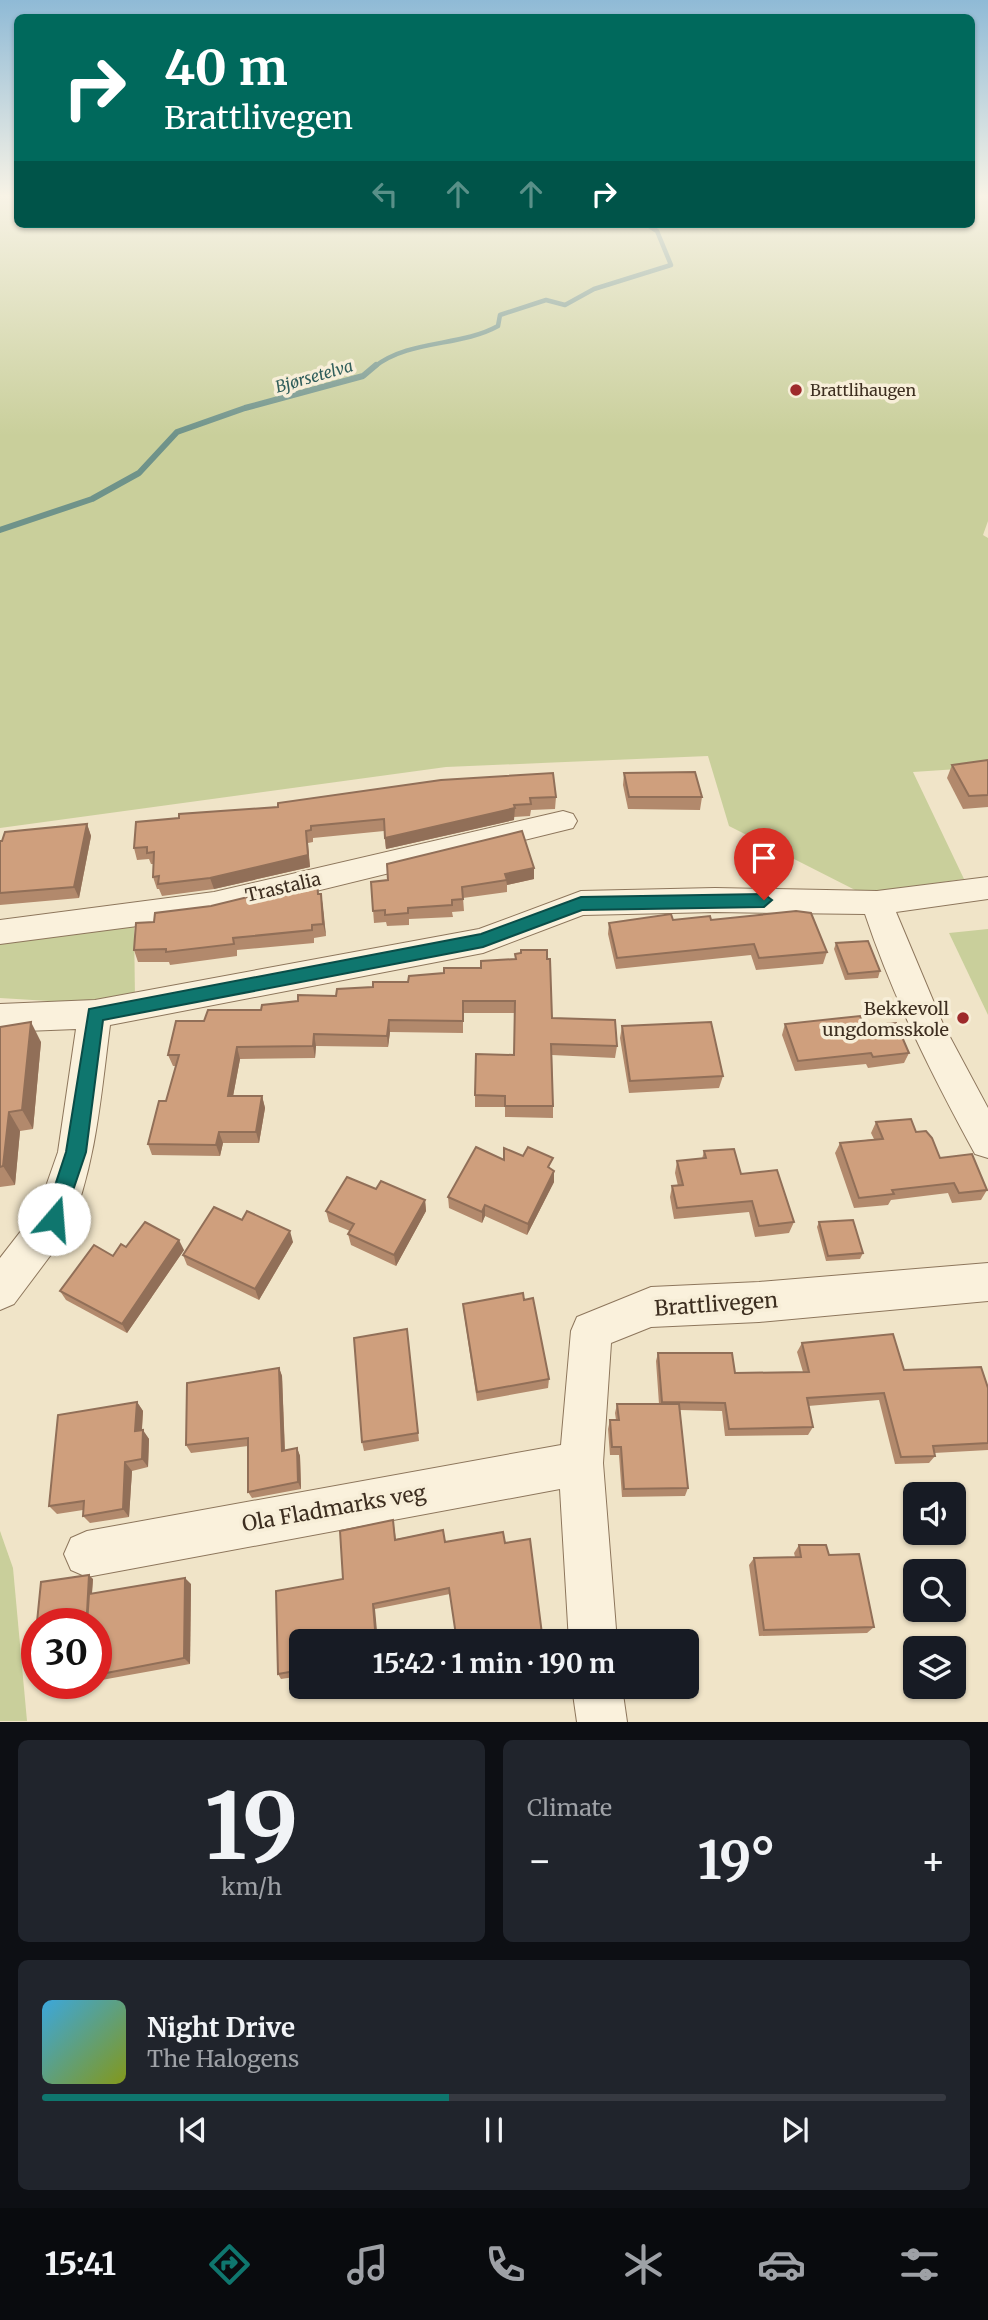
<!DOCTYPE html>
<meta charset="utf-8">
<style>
:root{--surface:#171b24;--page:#20242c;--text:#f1f3f6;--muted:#9ea1a6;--line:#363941;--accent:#0f766e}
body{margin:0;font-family:Merriweather,serif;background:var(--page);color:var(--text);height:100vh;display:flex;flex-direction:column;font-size:26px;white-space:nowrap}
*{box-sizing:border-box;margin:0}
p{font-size:23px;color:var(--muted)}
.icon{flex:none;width:38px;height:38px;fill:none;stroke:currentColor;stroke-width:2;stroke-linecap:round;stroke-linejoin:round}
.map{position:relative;height:1722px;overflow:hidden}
.details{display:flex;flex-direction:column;gap:18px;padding:18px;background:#0d0f14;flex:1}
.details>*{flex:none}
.hud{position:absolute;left:14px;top:14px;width:961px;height:214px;border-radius:10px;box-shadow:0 2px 5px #0004;background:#00695c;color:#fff;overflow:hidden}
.buttons{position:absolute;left:903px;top:1482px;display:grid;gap:14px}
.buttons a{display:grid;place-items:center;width:63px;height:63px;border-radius:10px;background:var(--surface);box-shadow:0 2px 5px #0004;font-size:35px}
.speed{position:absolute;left:21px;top:1608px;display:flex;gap:14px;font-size:35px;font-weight:700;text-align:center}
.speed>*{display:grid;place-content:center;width:91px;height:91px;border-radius:50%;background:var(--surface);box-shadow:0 2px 5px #0004;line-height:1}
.speed .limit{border:10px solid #d22;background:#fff;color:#111}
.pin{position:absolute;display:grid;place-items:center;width:60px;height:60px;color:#fff;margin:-72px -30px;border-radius:50% 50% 50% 0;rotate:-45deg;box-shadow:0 0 7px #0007}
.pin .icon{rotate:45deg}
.me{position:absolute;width:77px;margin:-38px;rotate:18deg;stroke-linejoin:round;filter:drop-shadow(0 0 5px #0008)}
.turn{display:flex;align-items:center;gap:24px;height:147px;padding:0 35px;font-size:32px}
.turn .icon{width:91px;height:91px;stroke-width:2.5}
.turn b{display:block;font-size:49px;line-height:60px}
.lanes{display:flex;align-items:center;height:66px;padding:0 35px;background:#0003;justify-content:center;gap:35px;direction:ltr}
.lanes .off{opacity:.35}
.big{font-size:52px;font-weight:700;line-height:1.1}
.details .tile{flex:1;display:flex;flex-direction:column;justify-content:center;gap:10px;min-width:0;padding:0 24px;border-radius:10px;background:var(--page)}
.details .dial{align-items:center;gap:0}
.dial b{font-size:91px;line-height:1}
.song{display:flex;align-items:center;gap:21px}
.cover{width:84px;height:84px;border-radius:10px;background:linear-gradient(135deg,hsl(200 70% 55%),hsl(70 70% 35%))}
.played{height:7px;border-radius:4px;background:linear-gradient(90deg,var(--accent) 45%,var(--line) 45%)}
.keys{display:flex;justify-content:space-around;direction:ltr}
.heat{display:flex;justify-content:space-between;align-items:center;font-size:38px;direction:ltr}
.details .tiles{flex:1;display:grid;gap:18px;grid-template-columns:1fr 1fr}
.tile:last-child{grid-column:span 2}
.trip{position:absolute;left:289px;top:1629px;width:410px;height:70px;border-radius:10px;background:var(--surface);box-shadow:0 2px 5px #0004;font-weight:700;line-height:70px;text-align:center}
.tabs{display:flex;height:112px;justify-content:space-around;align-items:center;background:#090b0e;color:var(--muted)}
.tabs .icon{width:49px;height:49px}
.tabs .selected{color:var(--accent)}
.tabs b{font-size:32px;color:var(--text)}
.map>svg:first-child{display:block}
.green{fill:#c9cf9b}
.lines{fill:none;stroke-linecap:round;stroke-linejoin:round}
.stream-far1{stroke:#6f938a;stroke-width:4.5}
.stream{stroke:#6f938a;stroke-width:6}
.minor-casing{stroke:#8d765c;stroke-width:2}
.minor{fill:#faf1dc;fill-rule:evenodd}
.wall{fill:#b2896c}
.shaded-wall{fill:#916f58}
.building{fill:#cf9f7d;stroke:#916f58;stroke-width:2}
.route{fill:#0f766e;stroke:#0a4d48;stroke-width:2}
.poi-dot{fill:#9e2a2b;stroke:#f7eed8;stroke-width:2.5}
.labels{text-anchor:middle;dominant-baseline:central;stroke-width:7;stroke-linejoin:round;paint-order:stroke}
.far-water-label{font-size:16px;font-style:italic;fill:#2f5d5a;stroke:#f7eed8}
.far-poi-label{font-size:16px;fill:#3d2e20;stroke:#f7eed8;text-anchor:start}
.street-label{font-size:18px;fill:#3d2e20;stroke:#f7eed8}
.poi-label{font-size:18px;fill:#3d2e20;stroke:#f7eed8;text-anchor:end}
.near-street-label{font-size:21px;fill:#3d2e20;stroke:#f7eed8}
</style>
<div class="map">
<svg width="988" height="1722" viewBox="0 0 988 1722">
<rect width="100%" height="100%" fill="#f0e4c8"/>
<!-- green -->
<g class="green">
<path d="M0,195H17L18,224H971V195H988V521L983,535L988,538V767L913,772L964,879L863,894L729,826L708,756L446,767L0,828Z"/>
<path d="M134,921L135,1000L98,1004L0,998V940Z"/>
<path d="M988,929V1015L949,933Z"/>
<path d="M0,1531L13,1568L27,1721H0Z"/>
</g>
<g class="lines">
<!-- stream-far1 -->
<path class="stream-far1" d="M374,367C410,339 460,347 498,326L500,315L546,300L565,305L594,289L671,265L657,231L646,224"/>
<!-- stream -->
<path class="stream" d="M0,530L92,499L139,473L177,432L245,408L363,376L376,365"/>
<defs>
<g id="minor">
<path d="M563,811L573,814L577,821L573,828L214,916L0,944V920L214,892Z"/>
<path d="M988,877V899L896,912L943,1024L988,1108V1158L975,1154C933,1077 893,998 865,914L715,912L583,915L483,953L110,1025C101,1095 96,1166 68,1232L14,1304L0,1310V1258L38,1209L58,1152L76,1029L0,1032V1004L95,1000L479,929L581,891L715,888L877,891Z"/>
<path d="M988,1263V1301L759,1322L651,1327L611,1343L603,1463L617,1642H569L560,1489L87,1577L71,1570L64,1554L71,1538L87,1531L561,1445L571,1331L577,1317L651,1287L759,1282Z"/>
<path d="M572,1687H622L627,1722H577Z"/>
</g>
</defs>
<!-- minor casing -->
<use href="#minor" class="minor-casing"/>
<!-- minor -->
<use href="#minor" class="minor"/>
</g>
<!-- wall -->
<g class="wall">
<path d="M988,760V807L963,809L947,778L952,765Z"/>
<path d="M624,773L702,797L700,810L628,809L623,785Z"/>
<path d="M556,797L555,809L531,810L530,816L514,817V820L386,849L384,831L313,838V842L308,843L310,867L214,889L162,896L159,889H157L153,877L154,864H151L149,859L137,860L134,848L136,822Z"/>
<path d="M87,824L91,836L79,898L0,905V841Z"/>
<path d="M534,879L507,885V892L463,898L464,911L452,912L453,917L409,919V925L387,926L386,922L374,923L371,882Z"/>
<path d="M321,894L326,936L314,938V943L237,950V956L170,965L169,962H138L134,950L154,922Z"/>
<path d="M673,920H711L827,952L823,964L756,970L751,955L616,969L608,934L609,923Z"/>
<path d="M836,943L880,971L878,978L845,980L834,949Z"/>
<path d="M444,968L552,1018L617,1046L615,1058L552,1055L553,1106V1118L505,1117V1107H475V1095L514,1055L515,1013H463V1033L390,1032L388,1047L316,1046L315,1058L240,1059L233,1096H262L265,1108L259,1143H223L220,1156L152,1155L148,1144L166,1101L176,1066H173L168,1055L204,1021L261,1010L298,1001L336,996L373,987L408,982L444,973Z"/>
<path d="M785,1024L864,1026L909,1053L904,1063L868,1068L866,1064L795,1071L782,1035Z"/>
<path d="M622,1026L723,1076L719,1088L629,1093L620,1038Z"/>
<path d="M0,1027L41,1042L33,1129L20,1131L15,1185L0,1187Z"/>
<path d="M876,1122L916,1132L940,1158L987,1190L981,1200L952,1203L948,1193L891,1200L888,1205L854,1208L835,1153L840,1143L874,1139L871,1133Z"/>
<path d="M704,1151L741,1174L794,1222L789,1233L755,1237L749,1212L674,1219L670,1197L672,1186H678L675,1173L677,1161L702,1159Z"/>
<path d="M504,1160L552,1169L554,1182L527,1235L485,1216L482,1223L449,1208L448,1197Z"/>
<path d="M376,1189L425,1200L426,1211L396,1266L351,1245L348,1234L350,1231L329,1222L326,1211Z"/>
<path d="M242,1220L293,1242L259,1300L187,1265L183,1255Z"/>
<path d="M819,1222L863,1253L860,1259L826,1261L817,1227Z"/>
<path d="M126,1247L184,1250L127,1333L66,1300L60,1291Z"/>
<path d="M524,1300L549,1379L548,1388L477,1401L464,1314L463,1304Z"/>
<path d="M407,1329L419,1441L364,1451L362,1442Z"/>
<path d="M802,1343L904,1370L988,1388V1450L934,1453L935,1456L929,1463L895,1464L879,1400L808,1406L813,1427L808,1435L725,1436L722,1411L680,1410L688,1488L685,1496L622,1497L619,1455H610L608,1429L610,1420H616L615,1413L617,1404H659L656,1361L658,1353L735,1373L803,1372L797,1352Z"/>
<path d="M279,1368L282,1376L285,1450L297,1448L300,1456L301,1489L252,1498L248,1492V1446L191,1453L186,1445Z"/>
<path d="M137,1402L143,1411L142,1430L149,1439L148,1467L132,1471L129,1517L90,1523L83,1516V1510L57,1514L49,1506Z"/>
<path d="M393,1520L396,1539L443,1530L450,1594L375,1609L301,1642V1676L281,1679L278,1674L343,1579Z"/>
<path d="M799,1545L829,1555L874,1627L867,1633L759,1636L749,1565L754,1558L795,1557L794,1553Z"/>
<path d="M93,1579L92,1594L191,1584L190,1664L96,1681V1624L87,1617L46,1624H41L37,1622Z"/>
</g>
<!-- shaded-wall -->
<g class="shaded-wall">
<path d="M515,808L514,820L386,849L385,838Z"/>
<path d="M87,824L91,836L79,898L74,887Z"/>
<path d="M306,831L310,867L214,889L210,878Z"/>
<path d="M534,868V879L507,885L505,874Z"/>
<path d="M321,894L323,906L326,936L323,924Z"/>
<path d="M389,1020L390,1032L388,1047L387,1036Z"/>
<path d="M31,1022L41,1042L33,1129L22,1110Z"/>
<path d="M314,1034L316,1046L315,1058L313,1046Z"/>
<path d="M237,1047L240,1059L231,1107L228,1096Z"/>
<path d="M262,1096L265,1108L259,1143L256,1132Z"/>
<path d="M9,1112L20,1131L15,1185L3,1166Z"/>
<path d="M219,1132L223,1143L220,1156L216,1145Z"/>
<path d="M554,1171V1182L527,1235L528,1224Z"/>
<path d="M425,1200L426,1211L396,1266L394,1255Z"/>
<path d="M485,1205V1216L482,1223V1212Z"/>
<path d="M290,1231L293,1242L259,1300L255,1289Z"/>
<path d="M179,1240L184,1250L127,1333L122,1324Z"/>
<path d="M279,1368L282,1376L285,1458L282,1451Z"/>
<path d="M137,1402L143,1411L141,1440L135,1431Z"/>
<path d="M143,1430L149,1439L148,1467L142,1459Z"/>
<path d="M297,1448L300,1456L301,1489L298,1482Z"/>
<path d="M125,1462L132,1471L129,1517L123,1509Z"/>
<path d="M89,1575L93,1579L90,1616L87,1613Z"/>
<path d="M185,1578L191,1584L190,1664L184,1658Z"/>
<path d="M373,1604L375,1609L378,1642H376Z"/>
</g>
<!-- building -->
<g class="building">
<path d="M988,760V795L969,796L952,765Z"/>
<path d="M695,772L702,797H629L624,773Z"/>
<path d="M553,773L556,797L530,798L531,804L514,805L515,808L385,838L384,819L311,826V830L306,831L308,855L210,878L158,884L159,876L153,877L154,852L147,853V847L134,848L136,822L179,818V814L278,807V803L441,780Z"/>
<path d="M87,824L74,887L0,893V841H2L5,832Z"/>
<path d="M522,831L534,868L505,874L507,880L462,887L463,899L452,900V905L408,908V913L385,915V910L373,911L371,882L388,880L387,864Z"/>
<path d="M317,881L318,894H321L323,924L312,925V930L233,938L234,944L166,952V949L134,950L136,923L154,922L155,913L211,906L309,882Z"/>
<path d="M796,911L811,913L827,952L759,958L754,944L617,958L609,923L671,914L673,920L710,916L711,920Z"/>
<path d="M868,941L880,971L848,974L836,943Z"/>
<path d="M521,950H547V959H550L552,1018L615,1020L617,1046L551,1044L553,1106H505V1096L475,1095L476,1054L514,1055L515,1001H463V1021L389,1020L387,1036L314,1034L313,1046L237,1047L228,1096H262L256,1132H219L216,1145L148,1144L159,1101H166L179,1055H168L176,1021H204L208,1010H261L262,1005L298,1001V995L336,996L337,989L373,987V982H408L409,976L444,973V968H481V961L516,959L515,954L521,953Z"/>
<path d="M860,1016L864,1026L896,1023L909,1053L873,1057L871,1053L798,1061L785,1024Z"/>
<path d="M31,1022L22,1110L9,1112L3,1166L0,1167V1027Z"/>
<path d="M711,1022L723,1076L630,1081L622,1026Z"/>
<path d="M911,1119L916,1132L926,1131L932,1138L940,1158L972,1154L987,1190L959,1193L954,1183L892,1190L894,1194L859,1198L840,1143L883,1139L876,1122Z"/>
<path d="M476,1147L504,1160V1148L523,1156L528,1147L553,1158L548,1167L554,1171L528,1224L485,1205L482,1212L448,1197Z"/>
<path d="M734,1149L741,1174L777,1170L794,1222L759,1226L752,1201L677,1208L672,1186L683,1185L677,1161L706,1158L704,1151Z"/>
<path d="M347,1177L376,1189L381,1181L425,1200L394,1255L348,1234L354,1224L326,1211Z"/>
<path d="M214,1207L242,1220L247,1211L290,1231L255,1289L183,1255Z"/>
<path d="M853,1220L863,1253L828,1256L819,1222Z"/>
<path d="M145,1222L179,1240L122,1324L60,1291L94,1245L113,1256L121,1244L126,1247Z"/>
<path d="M523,1293L524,1300L533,1298L549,1379L477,1392L463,1304Z"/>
<path d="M407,1329L418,1433L362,1442L354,1338Z"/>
<path d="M893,1334L904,1370L981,1367L988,1388V1443L933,1446L935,1456L901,1457L884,1393L807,1398L813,1427L729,1429L725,1403L662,1402L658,1353H732L735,1373L809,1372L802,1343Z"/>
<path d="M279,1368L282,1451L297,1448L298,1482L248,1492V1438L186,1445L187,1383Z"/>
<path d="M137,1402L135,1431L143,1430L142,1459L125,1462L123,1509L83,1516L84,1501L49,1506L58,1415Z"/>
<path d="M617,1404H679L688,1488L624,1489L621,1447H612L610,1420H619Z"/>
<path d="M393,1520L395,1540L443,1530L445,1542L503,1532L505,1543L530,1539L543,1642H457L449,1588L373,1604L376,1642H301V1670L278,1674L276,1591L343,1579L340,1531Z"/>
<path d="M799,1545H826L829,1555L859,1554L874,1627L764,1630L754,1558L801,1557Z"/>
<path d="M89,1575L87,1613L37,1622L41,1582Z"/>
<path d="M185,1578L184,1658L96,1675V1624H87L89,1594Z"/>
</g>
<!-- sky -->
<linearGradient id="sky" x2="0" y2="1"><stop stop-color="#8fbad6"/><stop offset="0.45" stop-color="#f8f3e6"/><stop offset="1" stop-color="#f8f3e6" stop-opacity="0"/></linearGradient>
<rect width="988" height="436" fill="url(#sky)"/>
<!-- route -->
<path class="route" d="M764,894L772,900L764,907L582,910L483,947L103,1020L86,1152L61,1226L54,1229L47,1226L44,1219L66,1152L89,1009L481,934L581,897Z"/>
<!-- markers -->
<g class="poi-dot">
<circle cx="796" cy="390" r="7"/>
<circle cx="963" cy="1018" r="7"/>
</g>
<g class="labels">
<!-- far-water labels -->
<g class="far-water-label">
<text transform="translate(314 376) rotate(-16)">Bjørsetelva</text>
</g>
<!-- far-poi labels -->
<g class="far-poi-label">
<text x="810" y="390">Brattlihaugen</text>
</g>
<!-- street labels -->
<g class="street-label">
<text transform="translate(283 887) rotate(-13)">Trastalia</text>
</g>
<!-- poi labels -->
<g class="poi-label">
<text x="949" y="1008">Bekkevoll<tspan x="949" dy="21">ungdomsskole</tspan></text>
</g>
<!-- near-street labels -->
<g class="near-street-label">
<text transform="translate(716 1304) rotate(-4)">Brattlivegen</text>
<text transform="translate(334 1508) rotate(-10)">Ola Fladmarks veg</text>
</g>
</g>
</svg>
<div class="buttons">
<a><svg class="icon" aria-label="sound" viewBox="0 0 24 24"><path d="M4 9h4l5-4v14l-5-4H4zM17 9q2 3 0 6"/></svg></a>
<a><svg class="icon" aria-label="search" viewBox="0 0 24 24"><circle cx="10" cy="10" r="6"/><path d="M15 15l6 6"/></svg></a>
<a><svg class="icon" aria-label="layers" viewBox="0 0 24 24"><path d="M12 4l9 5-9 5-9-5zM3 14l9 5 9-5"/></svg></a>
</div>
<div class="speed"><div class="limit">30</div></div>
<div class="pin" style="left:764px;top:900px;background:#d93025"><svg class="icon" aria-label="arrive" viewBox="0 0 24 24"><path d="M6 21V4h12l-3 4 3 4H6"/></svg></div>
<svg class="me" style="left:54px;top:1219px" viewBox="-20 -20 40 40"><circle r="19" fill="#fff"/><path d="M0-13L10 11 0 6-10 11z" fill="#0f766e"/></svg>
<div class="trip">15:42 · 1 min · 190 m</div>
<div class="hud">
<div class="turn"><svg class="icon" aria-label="right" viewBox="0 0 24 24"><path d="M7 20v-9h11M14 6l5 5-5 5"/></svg><div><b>40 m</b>Brattlivegen</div></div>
<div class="lanes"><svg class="icon off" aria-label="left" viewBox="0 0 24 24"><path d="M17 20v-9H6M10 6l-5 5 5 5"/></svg><svg class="icon off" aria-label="ahead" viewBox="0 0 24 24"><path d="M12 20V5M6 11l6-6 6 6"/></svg><svg class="icon off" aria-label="ahead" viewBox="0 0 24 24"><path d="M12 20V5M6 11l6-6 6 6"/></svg><svg class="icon" aria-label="right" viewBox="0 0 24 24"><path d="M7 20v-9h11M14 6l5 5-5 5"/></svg></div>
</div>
</div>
<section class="details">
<div class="tiles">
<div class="tile dial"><b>19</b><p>km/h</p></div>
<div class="tile"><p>Climate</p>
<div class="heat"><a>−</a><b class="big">19°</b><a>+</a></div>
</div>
<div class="tile">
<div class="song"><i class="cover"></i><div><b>Night Drive</b><p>The Halogens</p></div></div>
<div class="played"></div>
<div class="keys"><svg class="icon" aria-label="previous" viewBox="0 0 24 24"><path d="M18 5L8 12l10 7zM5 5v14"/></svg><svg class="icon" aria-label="pause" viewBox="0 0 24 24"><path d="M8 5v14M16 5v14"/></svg><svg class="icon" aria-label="next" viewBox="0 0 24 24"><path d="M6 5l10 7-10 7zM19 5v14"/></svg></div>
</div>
</div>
</section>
<nav class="tabs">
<b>15:41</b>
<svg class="icon selected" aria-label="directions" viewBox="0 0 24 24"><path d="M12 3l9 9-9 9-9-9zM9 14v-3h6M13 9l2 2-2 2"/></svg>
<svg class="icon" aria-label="music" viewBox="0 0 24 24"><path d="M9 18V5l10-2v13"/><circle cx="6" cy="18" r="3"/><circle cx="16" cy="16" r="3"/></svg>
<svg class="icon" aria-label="phone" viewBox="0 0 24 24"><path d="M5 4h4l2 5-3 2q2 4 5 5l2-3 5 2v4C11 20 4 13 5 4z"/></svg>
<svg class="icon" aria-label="climate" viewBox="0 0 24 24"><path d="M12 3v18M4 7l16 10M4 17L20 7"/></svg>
<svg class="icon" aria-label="car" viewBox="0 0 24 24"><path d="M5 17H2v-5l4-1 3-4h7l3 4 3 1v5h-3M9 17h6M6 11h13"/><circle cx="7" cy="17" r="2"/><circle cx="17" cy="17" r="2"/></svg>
<svg class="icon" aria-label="filters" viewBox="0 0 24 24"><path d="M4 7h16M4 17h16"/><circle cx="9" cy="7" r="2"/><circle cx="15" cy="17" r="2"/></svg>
</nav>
